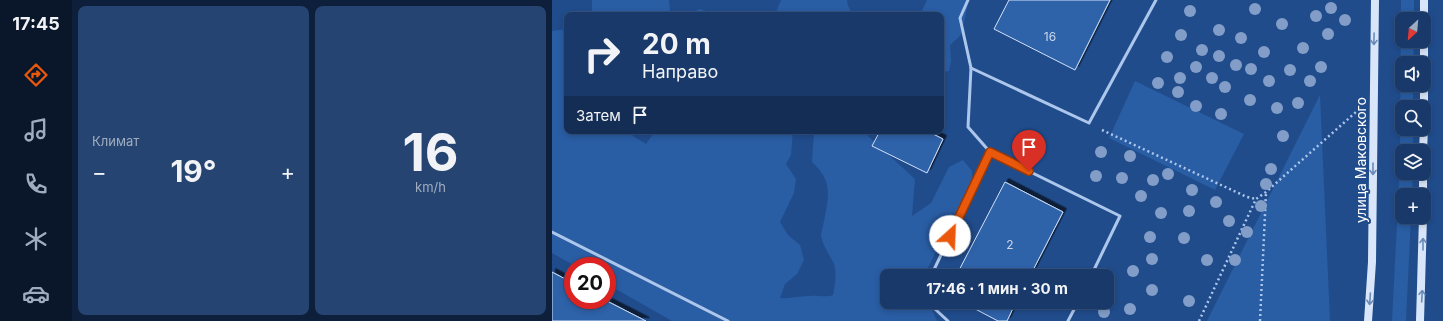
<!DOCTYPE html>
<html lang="ru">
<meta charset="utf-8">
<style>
:root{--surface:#183969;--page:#254471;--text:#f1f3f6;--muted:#9facc0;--line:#36537d;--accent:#ea580c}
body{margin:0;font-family:Inter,sans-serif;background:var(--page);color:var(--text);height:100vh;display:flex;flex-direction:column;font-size:15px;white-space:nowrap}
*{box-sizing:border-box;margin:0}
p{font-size:13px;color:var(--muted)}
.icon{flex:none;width:22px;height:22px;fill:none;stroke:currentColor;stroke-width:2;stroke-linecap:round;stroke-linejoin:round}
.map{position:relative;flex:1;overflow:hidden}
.details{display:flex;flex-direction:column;gap:6px;padding:6px;background:#0d1f3a;width:480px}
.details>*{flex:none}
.hud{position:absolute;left:12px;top:12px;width:380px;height:122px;border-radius:8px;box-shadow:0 2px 6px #0003,0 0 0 1px var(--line);background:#183969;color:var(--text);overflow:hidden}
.needle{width:26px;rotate:206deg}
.fabs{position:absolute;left:843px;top:12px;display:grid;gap:8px}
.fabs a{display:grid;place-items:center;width:36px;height:36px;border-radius:8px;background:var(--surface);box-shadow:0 2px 6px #0003,0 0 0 1px var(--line);font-size:20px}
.speed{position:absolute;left:12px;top:257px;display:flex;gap:8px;font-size:20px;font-weight:700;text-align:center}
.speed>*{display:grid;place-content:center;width:52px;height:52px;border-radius:50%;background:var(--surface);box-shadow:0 2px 6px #0003,0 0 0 1px var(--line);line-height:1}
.speed .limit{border:6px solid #d22;background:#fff;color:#111}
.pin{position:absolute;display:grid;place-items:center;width:34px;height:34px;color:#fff;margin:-41px -17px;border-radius:50% 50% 50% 0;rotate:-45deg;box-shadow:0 0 4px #0007}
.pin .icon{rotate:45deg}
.me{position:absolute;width:44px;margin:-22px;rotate:25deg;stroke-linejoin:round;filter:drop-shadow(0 0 3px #0008)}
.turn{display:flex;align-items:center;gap:14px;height:84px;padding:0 12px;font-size:18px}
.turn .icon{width:52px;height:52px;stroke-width:2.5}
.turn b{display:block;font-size:28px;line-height:34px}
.then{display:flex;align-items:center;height:38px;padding:0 12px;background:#0003;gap:8px;font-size:15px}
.big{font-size:30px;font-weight:700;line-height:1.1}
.details .tile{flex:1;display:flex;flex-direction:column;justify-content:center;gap:6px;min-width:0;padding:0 14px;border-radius:8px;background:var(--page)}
.details .dial{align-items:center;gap:0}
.dial b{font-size:52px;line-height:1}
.heat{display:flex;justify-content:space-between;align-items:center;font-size:22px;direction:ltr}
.details .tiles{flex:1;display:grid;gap:6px;grid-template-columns:repeat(2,1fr)}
.trip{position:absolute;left:328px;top:269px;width:234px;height:40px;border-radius:8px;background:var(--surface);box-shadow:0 2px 6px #0003,0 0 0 1px var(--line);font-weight:700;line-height:40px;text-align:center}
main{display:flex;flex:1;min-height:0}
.tab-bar{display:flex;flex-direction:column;width:72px;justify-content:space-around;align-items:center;background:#0a172a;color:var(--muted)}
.tab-bar .icon{width:28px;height:28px}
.tab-bar .active{color:var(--accent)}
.tab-bar b{font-size:18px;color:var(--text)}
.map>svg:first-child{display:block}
.green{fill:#295da4}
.building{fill:#2f62a9;stroke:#d2e2f9;filter:url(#shadow)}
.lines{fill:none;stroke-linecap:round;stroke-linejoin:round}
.path{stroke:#adc7ec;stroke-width:2.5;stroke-dasharray:2 3;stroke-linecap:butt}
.service{stroke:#adc7ec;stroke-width:3}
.secondary{stroke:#d9e6f9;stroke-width:8}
.tree{fill:#829ec8}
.oneway{stroke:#6a8ab8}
.route-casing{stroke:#983908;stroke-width:10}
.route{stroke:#ea580c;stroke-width:7}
.labels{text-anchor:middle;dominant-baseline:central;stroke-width:4;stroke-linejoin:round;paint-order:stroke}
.number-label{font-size:12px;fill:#cbd8ea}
.street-label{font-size:14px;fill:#fff;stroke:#204c8c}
</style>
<main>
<nav class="tab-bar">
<b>17:45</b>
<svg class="icon active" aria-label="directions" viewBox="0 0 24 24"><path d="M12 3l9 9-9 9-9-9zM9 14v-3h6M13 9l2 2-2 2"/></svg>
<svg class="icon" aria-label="music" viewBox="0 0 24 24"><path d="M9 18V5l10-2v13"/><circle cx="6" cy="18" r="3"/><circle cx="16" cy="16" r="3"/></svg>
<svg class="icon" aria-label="phone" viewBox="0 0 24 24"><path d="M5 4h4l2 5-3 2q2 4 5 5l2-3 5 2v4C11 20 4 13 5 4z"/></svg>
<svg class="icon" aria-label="climate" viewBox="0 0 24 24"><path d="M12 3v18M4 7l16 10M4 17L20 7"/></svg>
<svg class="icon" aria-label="car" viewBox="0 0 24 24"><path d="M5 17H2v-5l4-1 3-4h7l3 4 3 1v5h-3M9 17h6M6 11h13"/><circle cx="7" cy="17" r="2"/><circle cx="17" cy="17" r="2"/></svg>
</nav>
<section class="details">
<div class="tiles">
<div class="tile"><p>Климат</p>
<div class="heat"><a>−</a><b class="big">19°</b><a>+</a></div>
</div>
<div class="tile dial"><b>16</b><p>km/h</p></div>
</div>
</section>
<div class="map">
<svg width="891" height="321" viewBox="0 0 891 321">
<defs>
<filter id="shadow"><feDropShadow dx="3.5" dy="-3.5" stdDeviation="0" flood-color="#0009"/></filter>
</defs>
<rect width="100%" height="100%" fill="#204c8c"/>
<!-- green -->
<g class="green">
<path d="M40,0H117L118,13L40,15Z"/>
<path d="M229,0H295L296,6L301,15H223Z"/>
<path d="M375,0H417L409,35L398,45L399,61L397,71L389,72V15H368Z"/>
<path d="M849,0H862V19H850V41H862L861,63H850V85H861V107H850V129H861V151H850V173H861L860,195H850V217H859L854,321H840L848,164Z"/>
<path d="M148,9L167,15H133Z"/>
<path d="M15,29V131H79L81,136L94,144L103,131H241L239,155L234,164L244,179L242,193L228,222L236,235L248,245L252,260L245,274L233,284L228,298C239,299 247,296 258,296C267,295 272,298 281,295C283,284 285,275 282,264C278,255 271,247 269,236C269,232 271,226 272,221C277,195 281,182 260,162L262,131H319L316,136L363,179L360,216L379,203L397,167L411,160L420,171V202C397,221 385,250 372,276H335V302H377L385,321H120L55,284V266H23L0,253V31Z"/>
<path d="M583,81L692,134L663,190L557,138Z"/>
<path d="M768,95L778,321H655Z"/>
</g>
<!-- building -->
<g class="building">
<path d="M457,0H558L523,70L442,29Z"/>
<path d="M328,131H375L391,139L375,173L320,146Z"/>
<path d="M453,182L511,212L478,276H404Z"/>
<path d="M0,272L21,283V300H53L94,321H0Z"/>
<path d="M410,302H464L455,321H446Z"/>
</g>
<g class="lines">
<!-- path -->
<g class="path">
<path d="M550,130L695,197L704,199"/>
<path d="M647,321L704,199L714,192L804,112"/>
<path d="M708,321L714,193"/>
</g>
<!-- service -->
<g class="service">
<path d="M419,68L537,123L604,0"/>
<path d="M438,152L568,216L539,276"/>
<path d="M0,232L176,321"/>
<path d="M379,276L438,152L416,127L419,68L408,18L416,0"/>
<path d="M382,302L383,309L396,321"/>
<path d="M516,321L526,302"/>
</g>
<!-- secondary -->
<g class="secondary">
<path d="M872,19V0"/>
<path d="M872,63V41"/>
<path d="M872,107V85"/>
<path d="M871,151L872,129"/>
<path d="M871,195V173"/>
<path d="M816,321L820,262L823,0"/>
<path d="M868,321L871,217"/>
</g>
</g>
<!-- trees -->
<g class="tree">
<circle cx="779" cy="8" r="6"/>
<circle cx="703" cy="9" r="6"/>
<circle cx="638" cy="11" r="6"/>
<circle cx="764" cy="16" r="6"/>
<circle cx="793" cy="20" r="6"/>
<circle cx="730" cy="24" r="6"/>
<circle cx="667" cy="30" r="6"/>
<circle cx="776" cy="34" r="6"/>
<circle cx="629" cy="35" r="6"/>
<circle cx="689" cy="38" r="6"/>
<circle cx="751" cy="48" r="6"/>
<circle cx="650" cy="50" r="6"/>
<circle cx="712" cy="52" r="6"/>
<circle cx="667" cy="56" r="6"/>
<circle cx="615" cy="57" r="6"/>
<circle cx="684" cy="65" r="6"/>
<circle cx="644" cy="67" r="6"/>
<circle cx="769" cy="67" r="6"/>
<circle cx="699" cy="69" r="6"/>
<circle cx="738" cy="70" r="6"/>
<circle cx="628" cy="78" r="6"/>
<circle cx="660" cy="78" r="6"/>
<circle cx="717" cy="81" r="6"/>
<circle cx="758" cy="81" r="6"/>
<circle cx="606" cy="83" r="6"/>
<circle cx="673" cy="87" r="6"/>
<circle cx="626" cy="92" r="6"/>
<circle cx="698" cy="100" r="6"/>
<circle cx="746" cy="103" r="6"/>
<circle cx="644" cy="106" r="6"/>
<circle cx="725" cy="108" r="6"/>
<circle cx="669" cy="114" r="6"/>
<circle cx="731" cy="136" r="6"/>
<circle cx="549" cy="152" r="6"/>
<circle cx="578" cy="156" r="6"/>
<circle cx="719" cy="169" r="6"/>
<circle cx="616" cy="174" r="6"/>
<circle cx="544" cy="176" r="6"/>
<circle cx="570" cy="178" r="6"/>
<circle cx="601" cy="180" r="6"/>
<circle cx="714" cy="184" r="6"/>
<circle cx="640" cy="190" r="6"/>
<circle cx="589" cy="196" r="6"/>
<circle cx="664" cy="202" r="6"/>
<circle cx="709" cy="206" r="6"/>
<circle cx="637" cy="211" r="6"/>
<circle cx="609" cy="213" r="6"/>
<circle cx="677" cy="221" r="6"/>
<circle cx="695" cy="232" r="6"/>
<circle cx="598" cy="237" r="6"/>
<circle cx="632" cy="238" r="6"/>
<circle cx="600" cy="259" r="6"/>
<circle cx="655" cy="260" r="6"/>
<circle cx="683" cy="260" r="6"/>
<circle cx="581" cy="271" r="6"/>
<circle cx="600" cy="290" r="6"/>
<circle cx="637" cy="301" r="6"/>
<circle cx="578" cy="309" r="6"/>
<circle cx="552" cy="312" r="6"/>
</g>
<!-- one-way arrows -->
<defs><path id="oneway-shaft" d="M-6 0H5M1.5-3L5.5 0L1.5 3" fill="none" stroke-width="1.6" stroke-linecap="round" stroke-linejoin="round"/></defs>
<g class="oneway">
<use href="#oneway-shaft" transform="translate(822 39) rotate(91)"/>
<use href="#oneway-shaft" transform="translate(821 169) rotate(90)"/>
<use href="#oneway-shaft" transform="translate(871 244) rotate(-90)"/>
<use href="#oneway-shaft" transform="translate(870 296) rotate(-87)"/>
<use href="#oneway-shaft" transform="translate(818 299) rotate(94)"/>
</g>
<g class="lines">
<defs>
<path id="route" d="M398,236L438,152L477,171"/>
</defs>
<!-- route casing -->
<use href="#route" class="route-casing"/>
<!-- route -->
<use href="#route" class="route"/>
</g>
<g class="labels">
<!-- number labels -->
<g class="number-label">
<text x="498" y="36">16</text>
<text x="458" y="244">2</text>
</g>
<!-- street labels -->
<g class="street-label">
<text transform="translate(808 160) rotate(-90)">улица Маковского</text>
</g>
</g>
</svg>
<div class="fabs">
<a><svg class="needle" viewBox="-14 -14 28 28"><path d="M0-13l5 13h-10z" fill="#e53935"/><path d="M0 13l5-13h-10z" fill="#9facc0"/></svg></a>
<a><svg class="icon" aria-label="sound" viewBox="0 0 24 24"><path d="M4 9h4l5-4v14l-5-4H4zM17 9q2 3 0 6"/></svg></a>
<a><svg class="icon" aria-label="search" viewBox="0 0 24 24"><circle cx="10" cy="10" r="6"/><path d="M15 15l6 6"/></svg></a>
<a><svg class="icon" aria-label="layers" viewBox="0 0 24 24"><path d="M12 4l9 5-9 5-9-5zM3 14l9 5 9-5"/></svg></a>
<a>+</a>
</div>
<div class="speed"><div class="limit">20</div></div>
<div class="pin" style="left:477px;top:171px;background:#d93025"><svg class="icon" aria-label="arrive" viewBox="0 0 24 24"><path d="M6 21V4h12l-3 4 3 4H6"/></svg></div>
<svg class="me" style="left:398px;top:236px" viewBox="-20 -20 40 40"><circle r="19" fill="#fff"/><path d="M0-13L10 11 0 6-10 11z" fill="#ea580c"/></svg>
<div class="trip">17:46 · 1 мин · 30 m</div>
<div class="hud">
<div class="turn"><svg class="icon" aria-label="right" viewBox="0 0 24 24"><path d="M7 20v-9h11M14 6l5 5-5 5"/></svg><div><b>20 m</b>Направо</div></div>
<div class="then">Затем<svg class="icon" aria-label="arrive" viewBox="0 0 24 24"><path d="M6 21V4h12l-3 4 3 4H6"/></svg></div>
</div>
</div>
</main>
